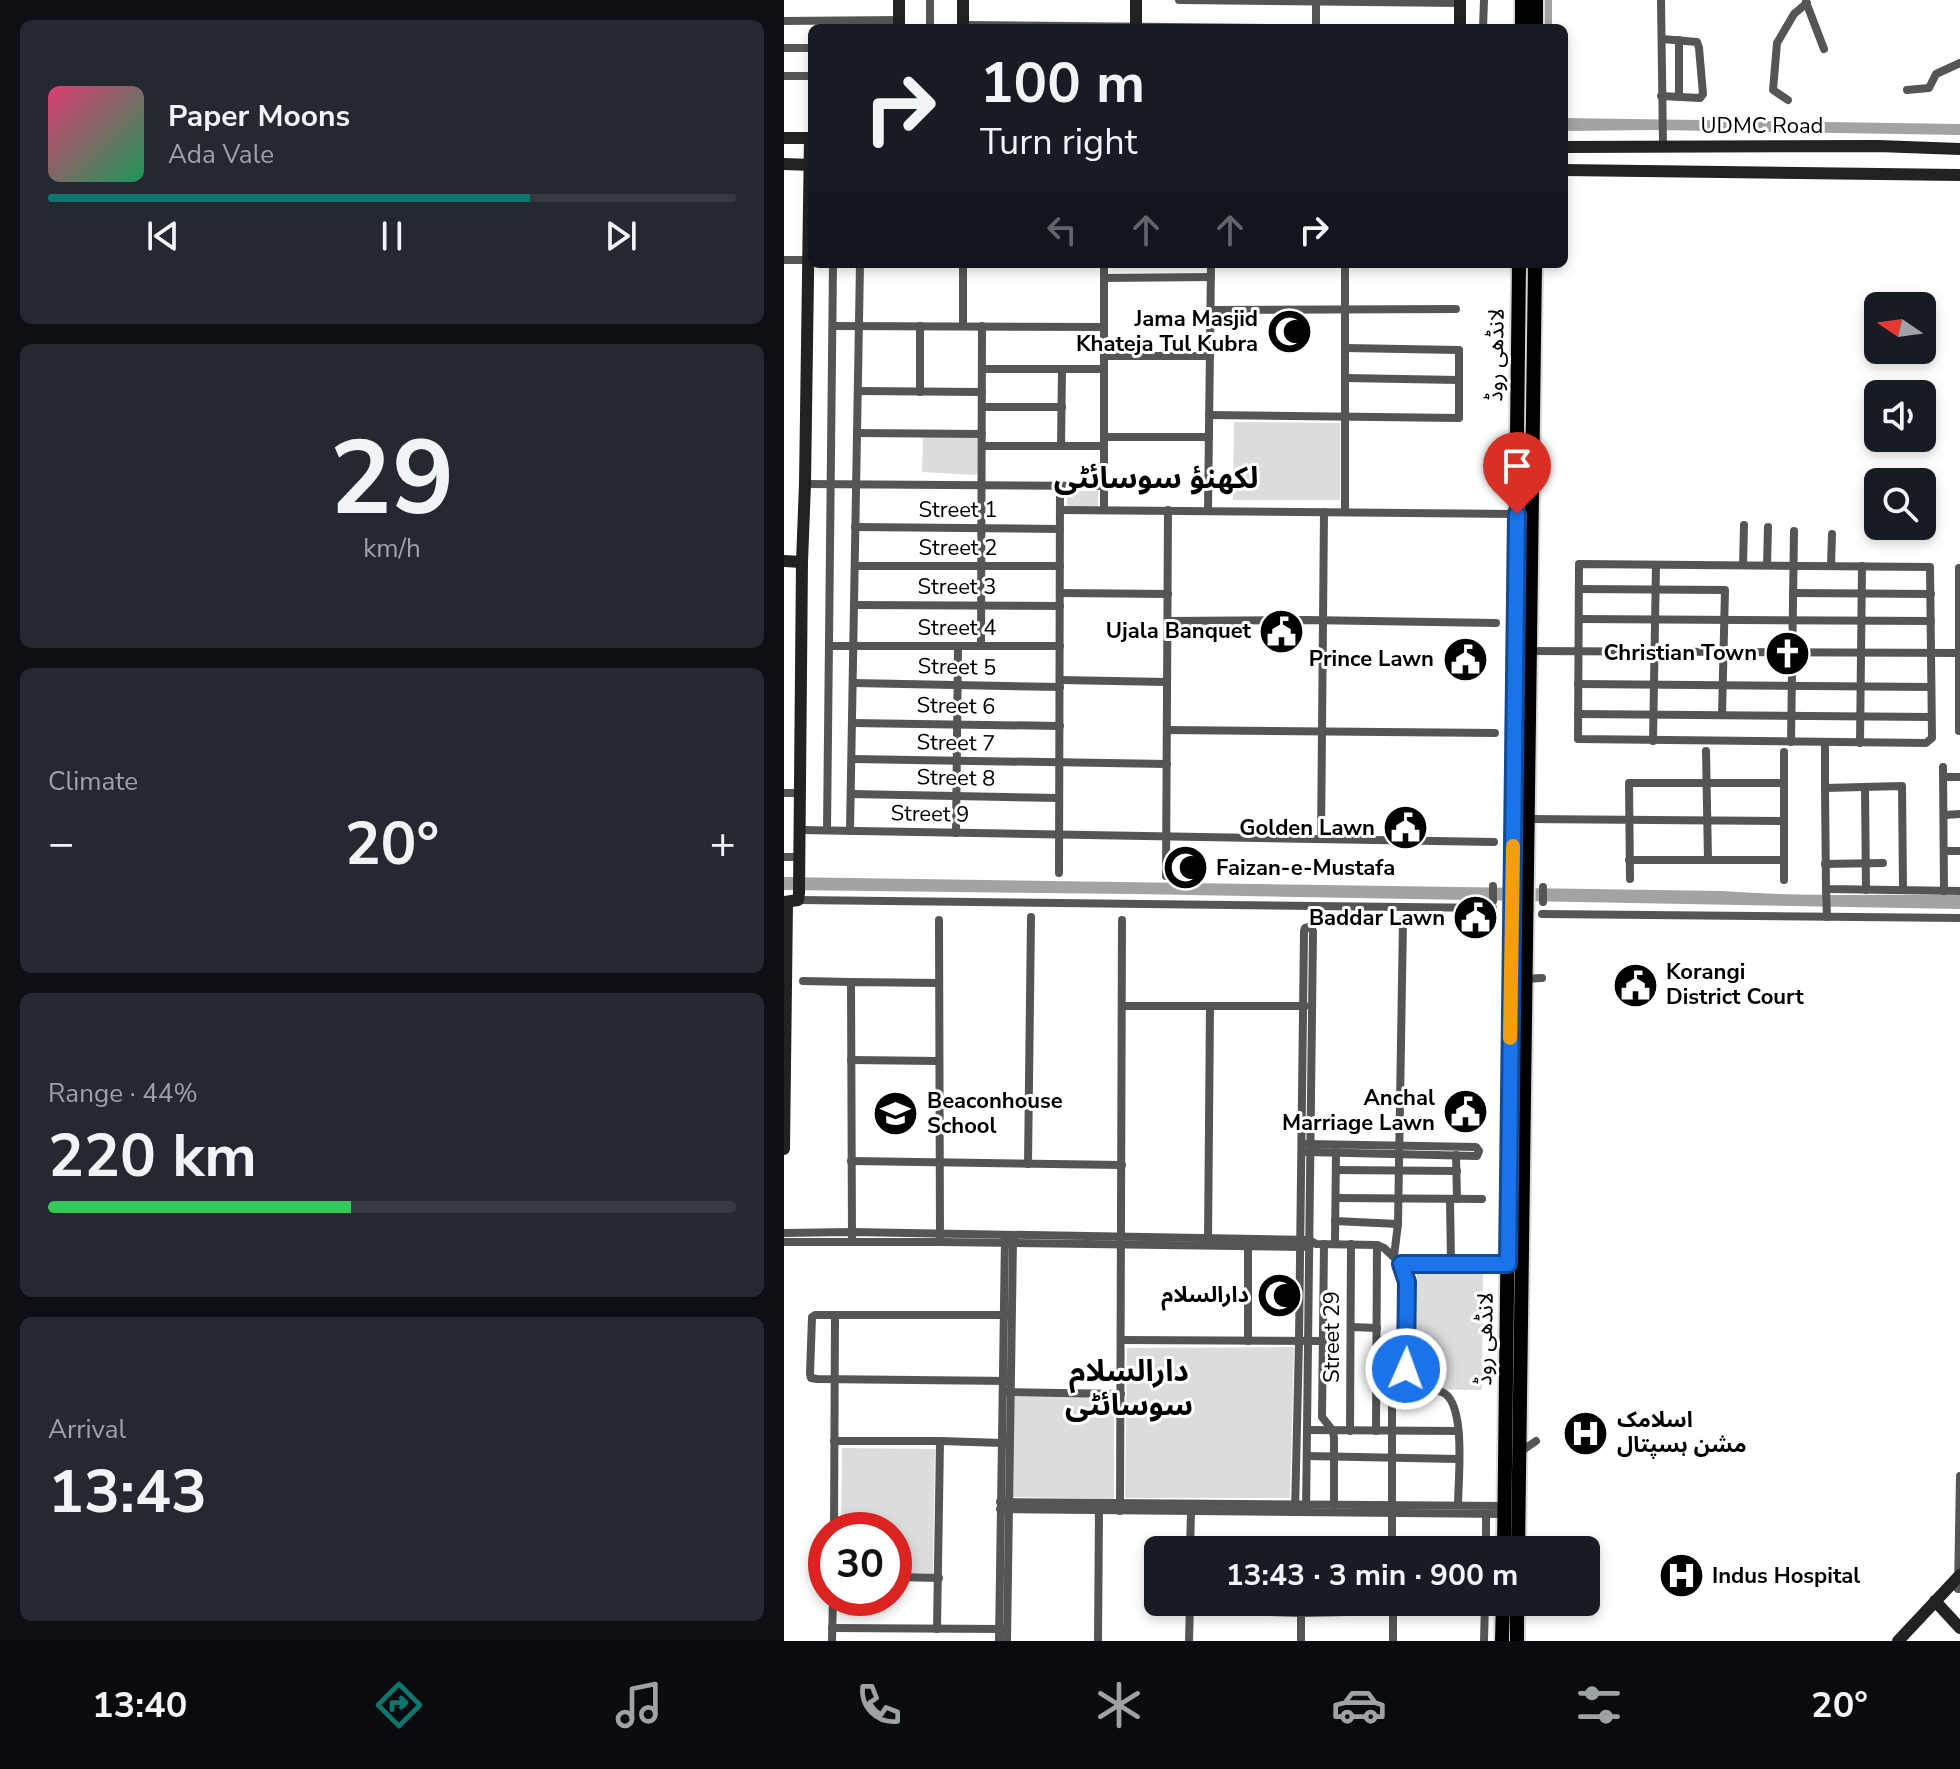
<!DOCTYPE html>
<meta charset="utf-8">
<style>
:root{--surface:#171b24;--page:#242831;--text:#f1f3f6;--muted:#9ea1a6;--line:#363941;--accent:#0f766e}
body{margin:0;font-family:"Nunito Sans","Noto Sans Arabic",sans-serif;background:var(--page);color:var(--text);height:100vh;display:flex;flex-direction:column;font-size:30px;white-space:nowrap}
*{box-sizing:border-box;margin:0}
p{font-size:26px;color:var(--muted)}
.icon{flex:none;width:44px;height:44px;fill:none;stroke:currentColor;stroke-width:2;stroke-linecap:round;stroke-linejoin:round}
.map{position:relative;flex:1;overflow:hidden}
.drawer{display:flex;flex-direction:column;gap:20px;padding:20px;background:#0d0f14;width:784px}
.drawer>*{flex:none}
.hud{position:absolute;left:24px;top:24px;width:760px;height:244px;border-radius:12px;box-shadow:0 4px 12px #0003;background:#171b24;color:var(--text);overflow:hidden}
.needle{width:52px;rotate:283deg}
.fabs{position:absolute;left:1080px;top:292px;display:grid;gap:16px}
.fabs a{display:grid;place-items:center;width:72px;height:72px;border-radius:12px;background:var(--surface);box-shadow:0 4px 12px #0003;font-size:40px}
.speed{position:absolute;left:24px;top:1512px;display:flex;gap:16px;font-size:40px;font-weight:700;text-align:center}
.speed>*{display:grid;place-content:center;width:104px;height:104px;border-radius:50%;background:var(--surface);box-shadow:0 4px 12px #0003;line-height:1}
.speed .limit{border:12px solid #d22;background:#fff;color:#111}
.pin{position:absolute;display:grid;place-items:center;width:68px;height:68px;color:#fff;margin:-82px -34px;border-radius:50% 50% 50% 0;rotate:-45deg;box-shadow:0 0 8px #0007}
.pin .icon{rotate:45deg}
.me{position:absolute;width:88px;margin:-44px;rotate:2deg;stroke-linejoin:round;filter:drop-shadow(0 0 6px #0008)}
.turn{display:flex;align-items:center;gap:28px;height:168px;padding:0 40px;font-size:36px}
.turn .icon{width:104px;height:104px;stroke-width:2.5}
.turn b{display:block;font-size:56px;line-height:68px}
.lanes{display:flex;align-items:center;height:76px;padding:0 40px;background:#0003;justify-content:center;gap:40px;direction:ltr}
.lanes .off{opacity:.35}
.big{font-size:60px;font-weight:700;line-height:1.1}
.drawer .widget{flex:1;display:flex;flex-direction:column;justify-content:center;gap:12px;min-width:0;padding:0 28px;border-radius:12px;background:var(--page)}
.drawer .dial{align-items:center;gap:0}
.dial b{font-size:104px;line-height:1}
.song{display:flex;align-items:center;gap:24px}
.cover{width:96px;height:96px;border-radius:12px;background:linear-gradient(135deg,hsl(340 70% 55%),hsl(150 70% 35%))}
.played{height:8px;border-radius:4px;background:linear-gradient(90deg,var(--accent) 70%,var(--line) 70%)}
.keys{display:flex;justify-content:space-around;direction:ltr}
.heat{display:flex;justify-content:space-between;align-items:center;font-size:44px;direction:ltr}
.charge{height:12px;border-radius:6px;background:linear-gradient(90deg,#34c759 44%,var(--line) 0)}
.trip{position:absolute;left:360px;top:1536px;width:456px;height:80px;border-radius:12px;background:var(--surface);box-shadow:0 4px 12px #0003;font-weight:700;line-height:80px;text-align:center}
.menu{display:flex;height:128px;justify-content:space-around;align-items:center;background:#090b0e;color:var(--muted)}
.menu .icon{width:56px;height:56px}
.menu .current{color:var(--accent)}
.menu b{font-size:36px;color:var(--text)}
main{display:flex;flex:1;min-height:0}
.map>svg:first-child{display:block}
.green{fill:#dcdcdc}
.water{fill:#a3a3a3}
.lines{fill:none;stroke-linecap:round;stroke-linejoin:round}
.primary-casing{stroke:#dbdbdb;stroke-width:18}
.street{stroke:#555;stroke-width:8}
.secondary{stroke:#222;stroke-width:12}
.primary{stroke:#000;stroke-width:14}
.route-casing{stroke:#114b97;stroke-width:20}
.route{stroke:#1a73e8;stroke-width:14}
.slow{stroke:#f59e0b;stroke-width:14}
.labels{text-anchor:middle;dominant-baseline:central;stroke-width:6;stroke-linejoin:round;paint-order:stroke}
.street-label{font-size:22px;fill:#000;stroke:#fff}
.poi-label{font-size:22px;font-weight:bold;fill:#000;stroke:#fff;text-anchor:end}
.district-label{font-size:30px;font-weight:bold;fill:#000;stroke:#fff}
</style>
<main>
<section class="drawer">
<div class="widget">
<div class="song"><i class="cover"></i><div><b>Paper Moons</b><p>Ada Vale</p></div></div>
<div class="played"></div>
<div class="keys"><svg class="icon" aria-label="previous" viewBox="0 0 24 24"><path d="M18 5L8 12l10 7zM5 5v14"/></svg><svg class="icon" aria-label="pause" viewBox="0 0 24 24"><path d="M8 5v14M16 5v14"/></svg><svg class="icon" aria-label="next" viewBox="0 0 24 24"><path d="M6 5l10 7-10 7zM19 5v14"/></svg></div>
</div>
<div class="widget dial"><b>29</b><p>km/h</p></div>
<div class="widget"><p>Climate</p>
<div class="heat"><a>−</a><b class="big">20°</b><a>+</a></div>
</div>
<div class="widget"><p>Range · 44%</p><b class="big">220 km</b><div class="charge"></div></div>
<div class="widget"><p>Arrival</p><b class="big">13:43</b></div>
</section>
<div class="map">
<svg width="1176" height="1641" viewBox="0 0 1176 1641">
<rect width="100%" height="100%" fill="#fff"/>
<!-- green -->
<g class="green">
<path d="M450,422L556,423V500H449Z"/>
<path d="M139,437L199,438V469L191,475L138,472Z"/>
<rect x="283" y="491" width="31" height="16"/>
<path d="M633,1270H699L698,1390L632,1389Z"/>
<path d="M510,1347L506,1498H341L343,1348Z"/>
<path d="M230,1397H330V1499L228,1497Z"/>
<path d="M58,1448L151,1449L149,1574H110V1530H57Z"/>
</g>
<!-- water -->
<g class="water">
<rect x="760" y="0" width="8" height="28"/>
<path d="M780,118L1176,124V135L871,130L780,131Z"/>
<path d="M0,877L937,891C1017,897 1097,894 1176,895V909L350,894L0,890Z"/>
</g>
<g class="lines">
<defs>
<g id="primary">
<path d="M738,28V0"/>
<path d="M752,28V0"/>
<path d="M720,1550L735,264"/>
<path d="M734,1550L751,264"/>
<path d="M718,1641L719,1602"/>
<path d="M733,1641V1602"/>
</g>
</defs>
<!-- primary casing -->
<use href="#primary" class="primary-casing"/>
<!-- street -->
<g class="street">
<path d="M395,0L676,3"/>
<path d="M877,0L879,146"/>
<path d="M1022,2L1040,49"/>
<path d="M0,21L115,20"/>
<path d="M179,25L481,28"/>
<path d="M146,28V0"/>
<path d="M532,28V0"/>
<path d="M699,28L700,0"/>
<path d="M0,48H28"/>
<path d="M0,76H28"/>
<path d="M1123,90L1145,88L1152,74L1176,63"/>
<path d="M877,96L916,98L919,94L915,48L913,42L878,39"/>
<path d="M895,97V40"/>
<path d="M1004,100L989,90L993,43L1010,14L1023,3"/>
<path d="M0,260H27"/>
<path d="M320,264V509"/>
<path d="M320,278L427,277"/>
<path d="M426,310L672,309"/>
<path d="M49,326L320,327"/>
<path d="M179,326V264"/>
<path d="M320,356H426"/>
<path d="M198,369H278"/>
<path d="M561,378L675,380"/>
<path d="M74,391L198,392"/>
<path d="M136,392V326"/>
<path d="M198,407H278"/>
<path d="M425,415L675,418V350L561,348"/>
<path d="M73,433L198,434"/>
<path d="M320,437H425"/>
<path d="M198,446H320"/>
<path d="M277,446L278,369H320"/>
<path d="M21,484L320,486"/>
<path d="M276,510L733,514"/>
<path d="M424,510L427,264"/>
<path d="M561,512V264"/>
<path d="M71,527L276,529"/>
<path d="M795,564L1146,567L1148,738L1142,743L794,739Z"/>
<path d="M959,565L960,525"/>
<path d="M983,565L984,527"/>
<path d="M1047,565L1048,534"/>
<path d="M71,566H276"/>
<path d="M1175,568V731"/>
<path d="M795,589L941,590L938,715"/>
<path d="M276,593L384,594"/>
<path d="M1009,593L1147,594"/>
<path d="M70,605L276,606"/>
<path d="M795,619L1147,621"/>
<path d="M384,621L522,620L712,623"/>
<path d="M45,646H276"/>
<path d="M197,646L198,326"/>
<path d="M746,651L1176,653"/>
<path d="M276,680L383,682"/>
<path d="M69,683L276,687"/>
<path d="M794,684L1147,687"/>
<path d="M794,714L1147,717"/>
<path d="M68,723L276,726"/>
<path d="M383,730L711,733"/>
<path d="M869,741L872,565"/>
<path d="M1007,742L1010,531"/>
<path d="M1041,742V788L1118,786L1119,890"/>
<path d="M1076,743L1078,566"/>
<path d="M922,751L924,860"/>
<path d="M68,759L383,764"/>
<path d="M1159,767L1160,891"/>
<path d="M1160,777H1176"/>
<path d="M1081,787L1082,890"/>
<path d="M1041,788L1042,889L1176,891"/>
<path d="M0,793H17"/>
<path d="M67,794L275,798"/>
<path d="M1161,815L1176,814"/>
<path d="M743,819L1000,821"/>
<path d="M16,830L710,842"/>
<path d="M43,830L49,264"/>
<path d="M66,831L76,264"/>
<path d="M172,833L174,646"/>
<path d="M537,839L540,512"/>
<path d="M1160,851H1176"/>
<path d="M0,857H16"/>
<path d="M845,860H1000"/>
<path d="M1041,864L1099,863"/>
<path d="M275,873L276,487"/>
<path d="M382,876L384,510"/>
<path d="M846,879L845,783H1000"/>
<path d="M1000,880V752"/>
<path d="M1042,889L1043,917"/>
<path d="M14,900L709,908"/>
<path d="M709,901V886"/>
<path d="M759,902V887"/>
<path d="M758,914L1176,918"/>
<path d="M155,920L156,1237"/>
<path d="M741,979L758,978"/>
<path d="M19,981L67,982"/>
<path d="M338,1006H521"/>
<path d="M67,1060L155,1061"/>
<path d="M523,1144L692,1147L695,1151L693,1156L523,1152"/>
<path d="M672,1155L673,1199"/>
<path d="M67,1161L338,1165"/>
<path d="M244,1164L247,917"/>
<path d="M552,1170L673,1171"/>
<path d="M552,1198L698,1199"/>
<path d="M666,1199L667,1263"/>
<path d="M551,1221L614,1224"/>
<path d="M0,1233L68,1232L525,1240L532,1244L593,1245L600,1248L617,1264L623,1282L622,1369L608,1407V1550"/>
<path d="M68,1237L67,982L155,983"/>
<path d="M0,1242H156L519,1247"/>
<path d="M424,1242L426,1006"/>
<path d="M551,1243L552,1152"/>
<path d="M540,1244L538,1417L549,1431L550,1438V1505"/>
<path d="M610,1256L614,1224L619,921"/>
<path d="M617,1264H724"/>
<path d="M567,1327L593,1328"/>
<path d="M337,1340L539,1341"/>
<path d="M464,1341V1247"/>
<path d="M226,1381L33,1379L27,1378L26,1374L28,1317L31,1315H227"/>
<path d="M614,1390C627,1390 645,1388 658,1392C683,1402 674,1481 674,1505"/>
<path d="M223,1392L337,1394"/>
<path d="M523,1430L674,1431"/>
<path d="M566,1431L567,1244"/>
<path d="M592,1431L593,1245"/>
<path d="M50,1441H156L153,1629"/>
<path d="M156,1441L219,1443"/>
<path d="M736,1452L752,1441"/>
<path d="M523,1456L674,1459"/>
<path d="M216,1502L721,1506"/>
<path d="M216,1509L721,1514"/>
<path d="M336,1511L338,920"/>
<path d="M511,1512L515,1341L520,931L521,928L525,927L529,931L522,1512"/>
<path d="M50,1530L51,1315"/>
<path d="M406,1550L407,1512"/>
<path d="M702,1550V1514"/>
<path d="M110,1577L155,1578"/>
<path d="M1174,1589L1176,1476"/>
<path d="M609,1602V1641"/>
<path d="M406,1609L517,1613"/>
<path d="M48,1628L219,1629"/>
<path d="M48,1641L49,1598"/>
<path d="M215,1641L221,1238"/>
<path d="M223,1641L229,1240"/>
<path d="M314,1641L315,1510"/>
<path d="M405,1641L406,1602"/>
<path d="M517,1641V1613L609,1611"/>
<path d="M700,1641L701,1602"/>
</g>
<!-- secondary -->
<g class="secondary">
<path d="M179,0V28"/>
<path d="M115,28V0"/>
<path d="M352,28V0"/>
<path d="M676,28V0"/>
<path d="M0,138H28"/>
<path d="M780,147L1094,146L1176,149"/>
<path d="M0,164L28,165"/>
<path d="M780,170L1176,175"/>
<path d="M0,561L18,562"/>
<path d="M0,902L14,900L15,893L18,562L21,484L26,138"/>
<path d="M0,1149L3,902"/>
<path d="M1151,1601L1176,1628"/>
<path d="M1114,1641L1176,1575"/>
</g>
<!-- primary -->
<use href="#primary" class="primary"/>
</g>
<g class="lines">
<defs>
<path id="route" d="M622,1369L623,1282L617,1264H724L733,514"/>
</defs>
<!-- route casing -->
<use href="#route" class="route-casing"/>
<!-- route -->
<use href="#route" class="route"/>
<!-- slow -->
<path class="slow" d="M726,1038L729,846"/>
</g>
<!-- icons -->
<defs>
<symbol id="mosque-disc" viewBox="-11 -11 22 22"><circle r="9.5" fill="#000" stroke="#fff"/><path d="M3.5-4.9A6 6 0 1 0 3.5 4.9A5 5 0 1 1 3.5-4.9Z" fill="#fff"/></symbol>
<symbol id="civic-disc" viewBox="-11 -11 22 22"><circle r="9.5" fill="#000" stroke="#fff"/><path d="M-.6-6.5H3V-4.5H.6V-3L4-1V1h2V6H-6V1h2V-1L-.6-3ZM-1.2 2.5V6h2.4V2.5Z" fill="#fff"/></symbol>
<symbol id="church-disc" viewBox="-11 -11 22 22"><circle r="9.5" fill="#000" stroke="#fff"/><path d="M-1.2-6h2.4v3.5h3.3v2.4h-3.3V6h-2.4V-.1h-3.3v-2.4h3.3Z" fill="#fff"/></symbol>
<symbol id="school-disc" viewBox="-11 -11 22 22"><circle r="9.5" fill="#000" stroke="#fff"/><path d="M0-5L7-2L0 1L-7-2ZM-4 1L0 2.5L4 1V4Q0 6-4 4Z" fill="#fff"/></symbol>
<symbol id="hospital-disc" viewBox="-11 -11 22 22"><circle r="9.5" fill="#000" stroke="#fff"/><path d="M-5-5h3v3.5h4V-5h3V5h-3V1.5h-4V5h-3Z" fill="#fff"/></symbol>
</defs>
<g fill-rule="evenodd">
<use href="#mosque-disc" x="480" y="306" width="51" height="51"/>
<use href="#civic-disc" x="472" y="606" width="51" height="51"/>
<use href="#church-disc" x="978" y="628" width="51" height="51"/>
<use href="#civic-disc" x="656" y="634" width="51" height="51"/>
<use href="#civic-disc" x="596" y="802" width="51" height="51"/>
<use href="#mosque-disc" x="376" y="842" width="51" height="51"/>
<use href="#civic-disc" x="666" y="892" width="51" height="51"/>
<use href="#civic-disc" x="826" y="960" width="51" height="51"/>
<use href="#civic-disc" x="656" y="1086" width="51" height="51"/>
<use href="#school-disc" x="86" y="1088" width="51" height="51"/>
<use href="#mosque-disc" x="470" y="1270" width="51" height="51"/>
<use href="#hospital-disc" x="776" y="1408" width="51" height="51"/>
<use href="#hospital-disc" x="872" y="1550" width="51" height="51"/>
</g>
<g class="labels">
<!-- street labels -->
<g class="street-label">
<text x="978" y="126">UDMC Road</text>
<text transform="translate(712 355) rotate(-89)">لانڈھی روڈ</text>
<text x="174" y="510">Street 1</text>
<text x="174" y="548">Street 2</text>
<text x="173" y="587">Street 3</text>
<text x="173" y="628">Street 4</text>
<text transform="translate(173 667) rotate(1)">Street 5</text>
<text transform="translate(172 706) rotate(1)">Street 6</text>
<text transform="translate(172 743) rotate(1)">Street 7</text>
<text transform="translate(172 778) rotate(1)">Street 8</text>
<text transform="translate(146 814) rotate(1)">Street 9</text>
<text transform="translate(548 1337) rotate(-90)">Street 29</text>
<text transform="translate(701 1339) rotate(-89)">لانڈھی روڈ</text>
</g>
<!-- poi labels -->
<g class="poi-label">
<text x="474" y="319">Jama Masjid<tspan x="474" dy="25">Khateja Tul Kubra</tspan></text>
<text x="467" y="631">Ujala Banquet</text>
<text x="973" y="653">Christian Town</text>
<text x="650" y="659">Prince Lawn</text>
<text x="591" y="828">Golden Lawn</text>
<text x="432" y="868" text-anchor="start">Faizan-e-Mustafa</text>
<text x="661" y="918">Baddar Lawn</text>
<text x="882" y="972" text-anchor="start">Korangi<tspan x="882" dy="25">District Court</tspan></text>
<text x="651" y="1098">Anchal<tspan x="651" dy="25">Marriage Lawn</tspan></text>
<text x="143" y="1101" text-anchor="start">Beaconhouse<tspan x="143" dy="25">School</tspan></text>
<text x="465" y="1295">دارالسلام</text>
<text x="833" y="1420" text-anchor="start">اسلامک<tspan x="833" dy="25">مشن ہسپتال</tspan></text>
<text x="928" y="1576" text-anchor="start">Indus Hospital</text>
</g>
<!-- district labels -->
<g class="district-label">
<text x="372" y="478">لکھنؤ سوسائٹی</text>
<text x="345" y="1371">دارالسلام<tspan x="345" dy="34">سوسائٹی</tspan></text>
</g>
</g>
</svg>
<div class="fabs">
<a><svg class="needle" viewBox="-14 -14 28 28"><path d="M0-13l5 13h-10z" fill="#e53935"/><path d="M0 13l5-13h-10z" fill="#9ea1a6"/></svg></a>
<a><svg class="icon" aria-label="sound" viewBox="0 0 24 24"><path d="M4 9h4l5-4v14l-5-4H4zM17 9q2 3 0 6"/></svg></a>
<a><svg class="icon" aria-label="search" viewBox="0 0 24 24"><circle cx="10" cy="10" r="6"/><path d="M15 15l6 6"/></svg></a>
</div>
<div class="speed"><div class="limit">30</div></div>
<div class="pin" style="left:733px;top:514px;background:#d93025"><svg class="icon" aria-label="arrive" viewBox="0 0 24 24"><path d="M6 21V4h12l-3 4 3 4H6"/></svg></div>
<svg class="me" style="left:622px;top:1369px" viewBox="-20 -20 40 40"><circle r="17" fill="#1a73e8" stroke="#fff" stroke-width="3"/><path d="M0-11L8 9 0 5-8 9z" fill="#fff"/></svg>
<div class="trip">13:43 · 3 min · 900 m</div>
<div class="hud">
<div class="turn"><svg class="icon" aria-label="right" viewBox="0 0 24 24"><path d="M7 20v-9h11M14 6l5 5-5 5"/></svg><div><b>100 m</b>Turn right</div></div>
<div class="lanes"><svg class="icon off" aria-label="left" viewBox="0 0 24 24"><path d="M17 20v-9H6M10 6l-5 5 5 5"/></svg><svg class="icon off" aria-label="ahead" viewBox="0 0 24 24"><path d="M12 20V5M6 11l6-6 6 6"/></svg><svg class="icon off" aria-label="ahead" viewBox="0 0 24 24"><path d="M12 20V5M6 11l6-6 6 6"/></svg><svg class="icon" aria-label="right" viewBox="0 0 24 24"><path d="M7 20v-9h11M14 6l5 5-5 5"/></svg></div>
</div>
</div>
</main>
<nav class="menu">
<b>13:40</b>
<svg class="icon current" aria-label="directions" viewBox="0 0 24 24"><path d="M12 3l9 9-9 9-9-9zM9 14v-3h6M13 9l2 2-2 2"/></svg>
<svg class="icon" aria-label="music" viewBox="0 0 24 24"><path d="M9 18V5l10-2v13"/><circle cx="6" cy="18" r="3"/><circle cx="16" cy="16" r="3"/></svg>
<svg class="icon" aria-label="phone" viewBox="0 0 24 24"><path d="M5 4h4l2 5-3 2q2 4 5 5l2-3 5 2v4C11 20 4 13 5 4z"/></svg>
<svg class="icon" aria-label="climate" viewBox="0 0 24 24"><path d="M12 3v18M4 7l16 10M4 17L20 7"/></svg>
<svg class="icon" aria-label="car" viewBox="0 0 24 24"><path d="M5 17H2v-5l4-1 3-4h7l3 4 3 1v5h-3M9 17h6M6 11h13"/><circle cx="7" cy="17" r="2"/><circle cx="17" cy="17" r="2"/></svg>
<svg class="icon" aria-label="filters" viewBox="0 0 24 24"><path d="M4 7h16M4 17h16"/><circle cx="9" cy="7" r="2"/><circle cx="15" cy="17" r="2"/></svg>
<b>20°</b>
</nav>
